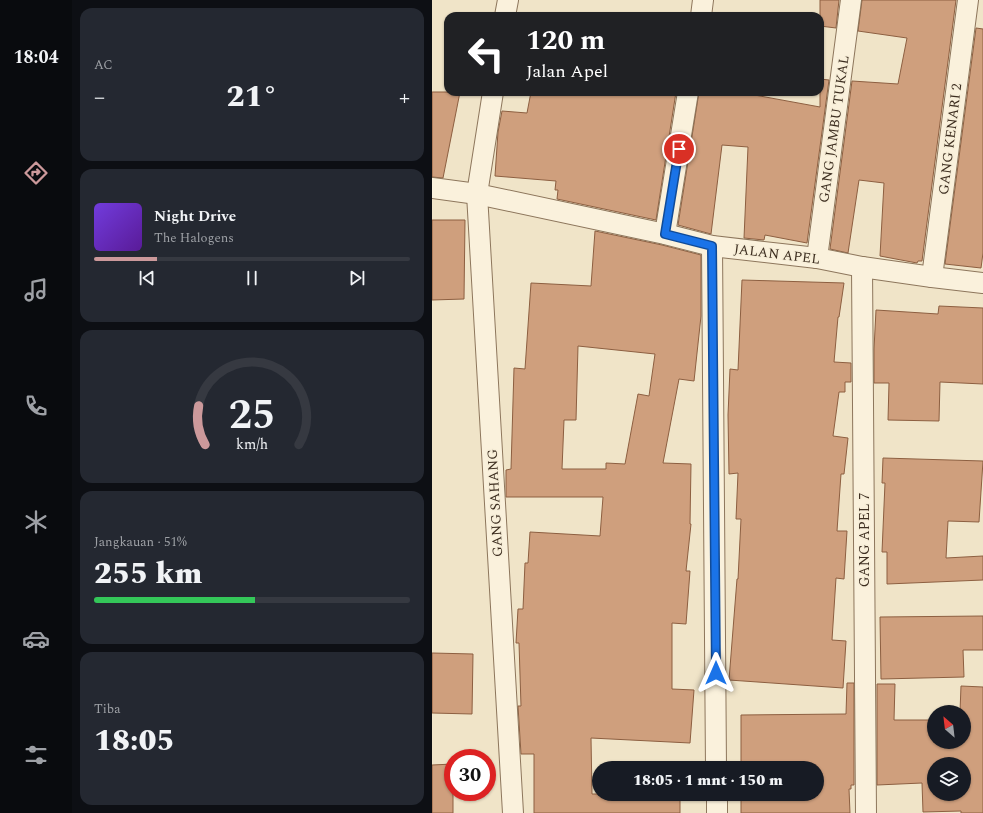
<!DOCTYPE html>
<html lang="id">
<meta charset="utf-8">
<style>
:root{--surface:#171b24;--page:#242831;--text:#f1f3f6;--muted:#9ea1a6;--line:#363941;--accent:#cc999b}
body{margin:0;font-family:Spectral,serif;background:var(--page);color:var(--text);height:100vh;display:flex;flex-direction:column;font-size:15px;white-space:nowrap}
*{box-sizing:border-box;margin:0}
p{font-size:13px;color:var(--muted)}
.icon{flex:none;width:22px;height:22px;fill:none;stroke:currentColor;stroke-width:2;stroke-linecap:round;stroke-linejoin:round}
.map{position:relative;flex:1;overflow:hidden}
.sheet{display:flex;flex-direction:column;gap:8px;padding:8px;background:#0d0f14;width:360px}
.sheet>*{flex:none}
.hud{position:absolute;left:12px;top:12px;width:380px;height:84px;border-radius:12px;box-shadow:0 1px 3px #0004;background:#202124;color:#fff;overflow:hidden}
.needle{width:26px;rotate:332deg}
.controls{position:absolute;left:495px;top:705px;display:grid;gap:8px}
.controls a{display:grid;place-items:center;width:44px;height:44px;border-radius:50%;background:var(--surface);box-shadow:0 1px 3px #0004;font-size:20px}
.speed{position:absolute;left:12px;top:749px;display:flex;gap:8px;font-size:20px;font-weight:700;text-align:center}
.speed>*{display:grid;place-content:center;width:52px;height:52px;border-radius:50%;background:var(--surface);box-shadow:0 1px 3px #0004;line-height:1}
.speed .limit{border:6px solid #d22;background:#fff;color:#111}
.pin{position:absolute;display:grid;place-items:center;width:34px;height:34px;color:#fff;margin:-17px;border:2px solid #fff;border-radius:50%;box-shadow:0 1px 4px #0007}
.me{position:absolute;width:44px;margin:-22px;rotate:0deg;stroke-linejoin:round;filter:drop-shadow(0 0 3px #0008)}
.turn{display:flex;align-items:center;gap:14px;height:84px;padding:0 16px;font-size:18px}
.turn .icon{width:52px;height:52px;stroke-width:2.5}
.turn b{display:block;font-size:28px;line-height:34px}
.big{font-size:30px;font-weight:800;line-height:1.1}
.sheet .tile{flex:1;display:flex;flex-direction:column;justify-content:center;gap:6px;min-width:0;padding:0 14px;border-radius:12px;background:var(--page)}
.sheet .dial{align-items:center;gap:0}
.dial svg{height:104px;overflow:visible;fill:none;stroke:var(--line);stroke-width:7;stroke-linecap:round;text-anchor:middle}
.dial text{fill:var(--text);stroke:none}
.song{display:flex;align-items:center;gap:12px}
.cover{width:48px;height:48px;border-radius:6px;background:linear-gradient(135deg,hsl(260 70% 55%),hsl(270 70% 35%))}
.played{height:4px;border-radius:2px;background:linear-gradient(90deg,var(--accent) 20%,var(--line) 20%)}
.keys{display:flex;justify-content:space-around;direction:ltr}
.heat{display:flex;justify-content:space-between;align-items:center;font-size:22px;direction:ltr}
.charge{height:6px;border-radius:3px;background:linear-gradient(90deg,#34c759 51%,var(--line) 0)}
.trip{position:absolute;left:160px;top:761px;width:232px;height:40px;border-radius:20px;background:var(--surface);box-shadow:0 1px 3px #0004;font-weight:800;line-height:40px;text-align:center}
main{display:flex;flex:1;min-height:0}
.tabs{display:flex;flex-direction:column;width:72px;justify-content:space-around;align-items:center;background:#090b0e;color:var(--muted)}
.tabs .icon{width:28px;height:28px}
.tabs .selected{color:var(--accent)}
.tabs b{font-size:18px;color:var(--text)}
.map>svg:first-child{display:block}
.building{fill:#cf9f7d;stroke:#8d5f41;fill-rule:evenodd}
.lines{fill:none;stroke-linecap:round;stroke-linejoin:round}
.street-casing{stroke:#8d765c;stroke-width:22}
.street{stroke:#faf1dc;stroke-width:20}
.route-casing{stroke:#114b97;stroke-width:10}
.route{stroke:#1a73e8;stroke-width:7}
.labels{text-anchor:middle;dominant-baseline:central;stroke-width:3;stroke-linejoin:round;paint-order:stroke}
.street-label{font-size:14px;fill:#3d2e20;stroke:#f7eed8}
</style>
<main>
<nav class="tabs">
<b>18:04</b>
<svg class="icon selected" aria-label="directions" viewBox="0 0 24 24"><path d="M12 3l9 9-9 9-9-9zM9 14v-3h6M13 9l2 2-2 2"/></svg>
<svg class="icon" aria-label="music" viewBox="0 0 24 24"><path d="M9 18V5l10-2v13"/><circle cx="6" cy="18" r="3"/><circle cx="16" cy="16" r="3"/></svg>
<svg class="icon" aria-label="phone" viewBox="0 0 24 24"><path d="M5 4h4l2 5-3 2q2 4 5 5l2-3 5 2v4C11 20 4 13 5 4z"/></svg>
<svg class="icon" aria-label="climate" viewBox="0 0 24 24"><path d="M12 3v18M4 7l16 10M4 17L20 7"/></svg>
<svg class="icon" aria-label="car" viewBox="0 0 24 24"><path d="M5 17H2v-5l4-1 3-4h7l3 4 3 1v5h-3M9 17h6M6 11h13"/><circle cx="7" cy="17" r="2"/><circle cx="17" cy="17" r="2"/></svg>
<svg class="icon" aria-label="filters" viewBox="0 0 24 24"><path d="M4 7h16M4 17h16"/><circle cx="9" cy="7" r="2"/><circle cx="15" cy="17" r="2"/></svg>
</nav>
<section class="sheet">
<div class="tile"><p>AC</p>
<div class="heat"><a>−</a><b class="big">21°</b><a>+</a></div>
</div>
<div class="tile">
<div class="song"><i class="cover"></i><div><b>Night Drive</b><p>The Halogens</p></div></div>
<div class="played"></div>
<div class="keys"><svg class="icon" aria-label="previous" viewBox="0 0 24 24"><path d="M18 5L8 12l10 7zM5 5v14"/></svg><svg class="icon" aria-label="pause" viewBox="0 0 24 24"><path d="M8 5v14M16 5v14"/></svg><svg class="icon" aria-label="next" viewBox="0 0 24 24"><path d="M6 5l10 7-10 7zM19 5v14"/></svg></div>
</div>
<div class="tile dial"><svg viewBox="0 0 100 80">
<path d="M14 69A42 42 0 1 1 86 69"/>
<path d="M14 69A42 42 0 0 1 9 39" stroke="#cc999b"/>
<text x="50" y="56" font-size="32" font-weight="700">25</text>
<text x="50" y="72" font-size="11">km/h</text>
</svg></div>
<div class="tile"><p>Jangkauan · 51%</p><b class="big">255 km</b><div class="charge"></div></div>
<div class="tile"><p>Tiba</p><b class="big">18:05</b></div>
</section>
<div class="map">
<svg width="551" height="813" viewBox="0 0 551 813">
<rect width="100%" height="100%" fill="#f0e4c8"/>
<!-- building -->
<g class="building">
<path d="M388,0H407L404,28L388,26Z"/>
<path d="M430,0H524L490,261H486L485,263L448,256L452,183L427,180L416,253L398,249L420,81L466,84L475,38L426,31Z"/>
<path d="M544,28L551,29V253L549,268L513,264Z"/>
<path d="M388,79L397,80L375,243L333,235L332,240L312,238L316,147L290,145L279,234L246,225L267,92H317V94L388,107Z"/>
<path d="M0,92H28L11,178L0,177Z"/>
<path d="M99,92H244L224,220L125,199L126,190H123L124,181L63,176L66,132L70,111L95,113Z"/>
<path d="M0,220H33L32,299L0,300Z"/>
<path d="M163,231L230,245L269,255V316L262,381L247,379L231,463L259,464L258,524H259L254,571H258L254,624L240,623V689L262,690L258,743L159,738L160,794H248V813H102V754H89L86,706H89L87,643H84L86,609H91L93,563H96L98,532L168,536L171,497H74V470L79,469L82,368L93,369L99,283L159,286ZM146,346L223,354L217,396L206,394L193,464L174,463V469H130L132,420H144Z"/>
<path d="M310,280L412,283L407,317H406L402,362L419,363V382H413V392H407L401,436L416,438L412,474H409L405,531H415L412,579L404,578L400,640L414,641L411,688L297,680L305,579H306L309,519H304L306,473L297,474L296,415L298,369L306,370Z"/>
<path d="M507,306L551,308V384L508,382L507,421L456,420L457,383H442V349L444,310L506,314Z"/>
<path d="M451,458L551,461L547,522L516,521L514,558L551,556V580L455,584V552H450L453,483H450Z"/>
<path d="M551,616V650H531L532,677L449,679L448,617Z"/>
<path d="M0,653L41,654L40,714L0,713Z"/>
<path d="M415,683H422V785H419V789H417L418,813H309V794H385V768H309V715L414,714Z"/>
<path d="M445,684H463L462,720H502V742H532V712H528L529,686L551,687V813H529V811L491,812L490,783L445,785ZM502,764H532V794H502Z"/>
<path d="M21,764V813H0V765Z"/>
</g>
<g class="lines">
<defs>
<g id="street">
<path d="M73,16L76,0"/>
<path d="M269,16L271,0"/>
<path d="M61,92L45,194L81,813"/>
<path d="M0,188L45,194L233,234L280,246L385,258L430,267L500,277L551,283"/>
<path d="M233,234L256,92"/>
<path d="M280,246L284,768"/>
<path d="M385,258L419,0"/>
<path d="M430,267L434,813"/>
<path d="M500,277L536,0"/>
<path d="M285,794V813"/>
</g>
</defs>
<!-- street casing -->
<use href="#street" class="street-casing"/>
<!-- street -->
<use href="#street" class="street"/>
</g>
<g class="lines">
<defs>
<path id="route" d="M247,149L233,234L280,246L284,673"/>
</defs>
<!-- route casing -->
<use href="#route" class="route-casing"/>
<!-- route -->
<use href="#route" class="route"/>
</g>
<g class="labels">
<!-- street labels -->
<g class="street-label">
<text transform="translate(402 129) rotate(-82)">GANG JAMBU TUKAL</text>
<text transform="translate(518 139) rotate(-83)">GANG KENARI 2</text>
<text transform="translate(345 254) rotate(7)">JALAN APEL</text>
<text transform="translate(63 503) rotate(-93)">GANG SAHANG</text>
<text transform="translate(432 540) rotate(-90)">GANG APEL 7</text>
</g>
</g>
</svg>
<div class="controls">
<a><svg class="needle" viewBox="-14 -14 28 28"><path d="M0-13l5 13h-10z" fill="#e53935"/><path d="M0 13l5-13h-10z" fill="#9ea1a6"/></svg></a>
<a><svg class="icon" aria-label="layers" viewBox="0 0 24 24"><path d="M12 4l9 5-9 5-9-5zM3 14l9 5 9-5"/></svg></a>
</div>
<div class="speed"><div class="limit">30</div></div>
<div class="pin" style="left:247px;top:149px;background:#d93025"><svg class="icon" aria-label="arrive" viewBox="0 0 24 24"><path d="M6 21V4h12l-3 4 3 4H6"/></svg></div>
<svg class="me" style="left:284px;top:673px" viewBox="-20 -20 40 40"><path d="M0-17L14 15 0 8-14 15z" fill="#1a73e8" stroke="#fff" stroke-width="4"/></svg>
<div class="trip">18:05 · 1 mnt · 150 m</div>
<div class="hud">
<div class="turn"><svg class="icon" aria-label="left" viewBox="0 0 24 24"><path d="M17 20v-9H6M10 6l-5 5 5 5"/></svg><div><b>120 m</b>Jalan Apel</div></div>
</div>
</div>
</main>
